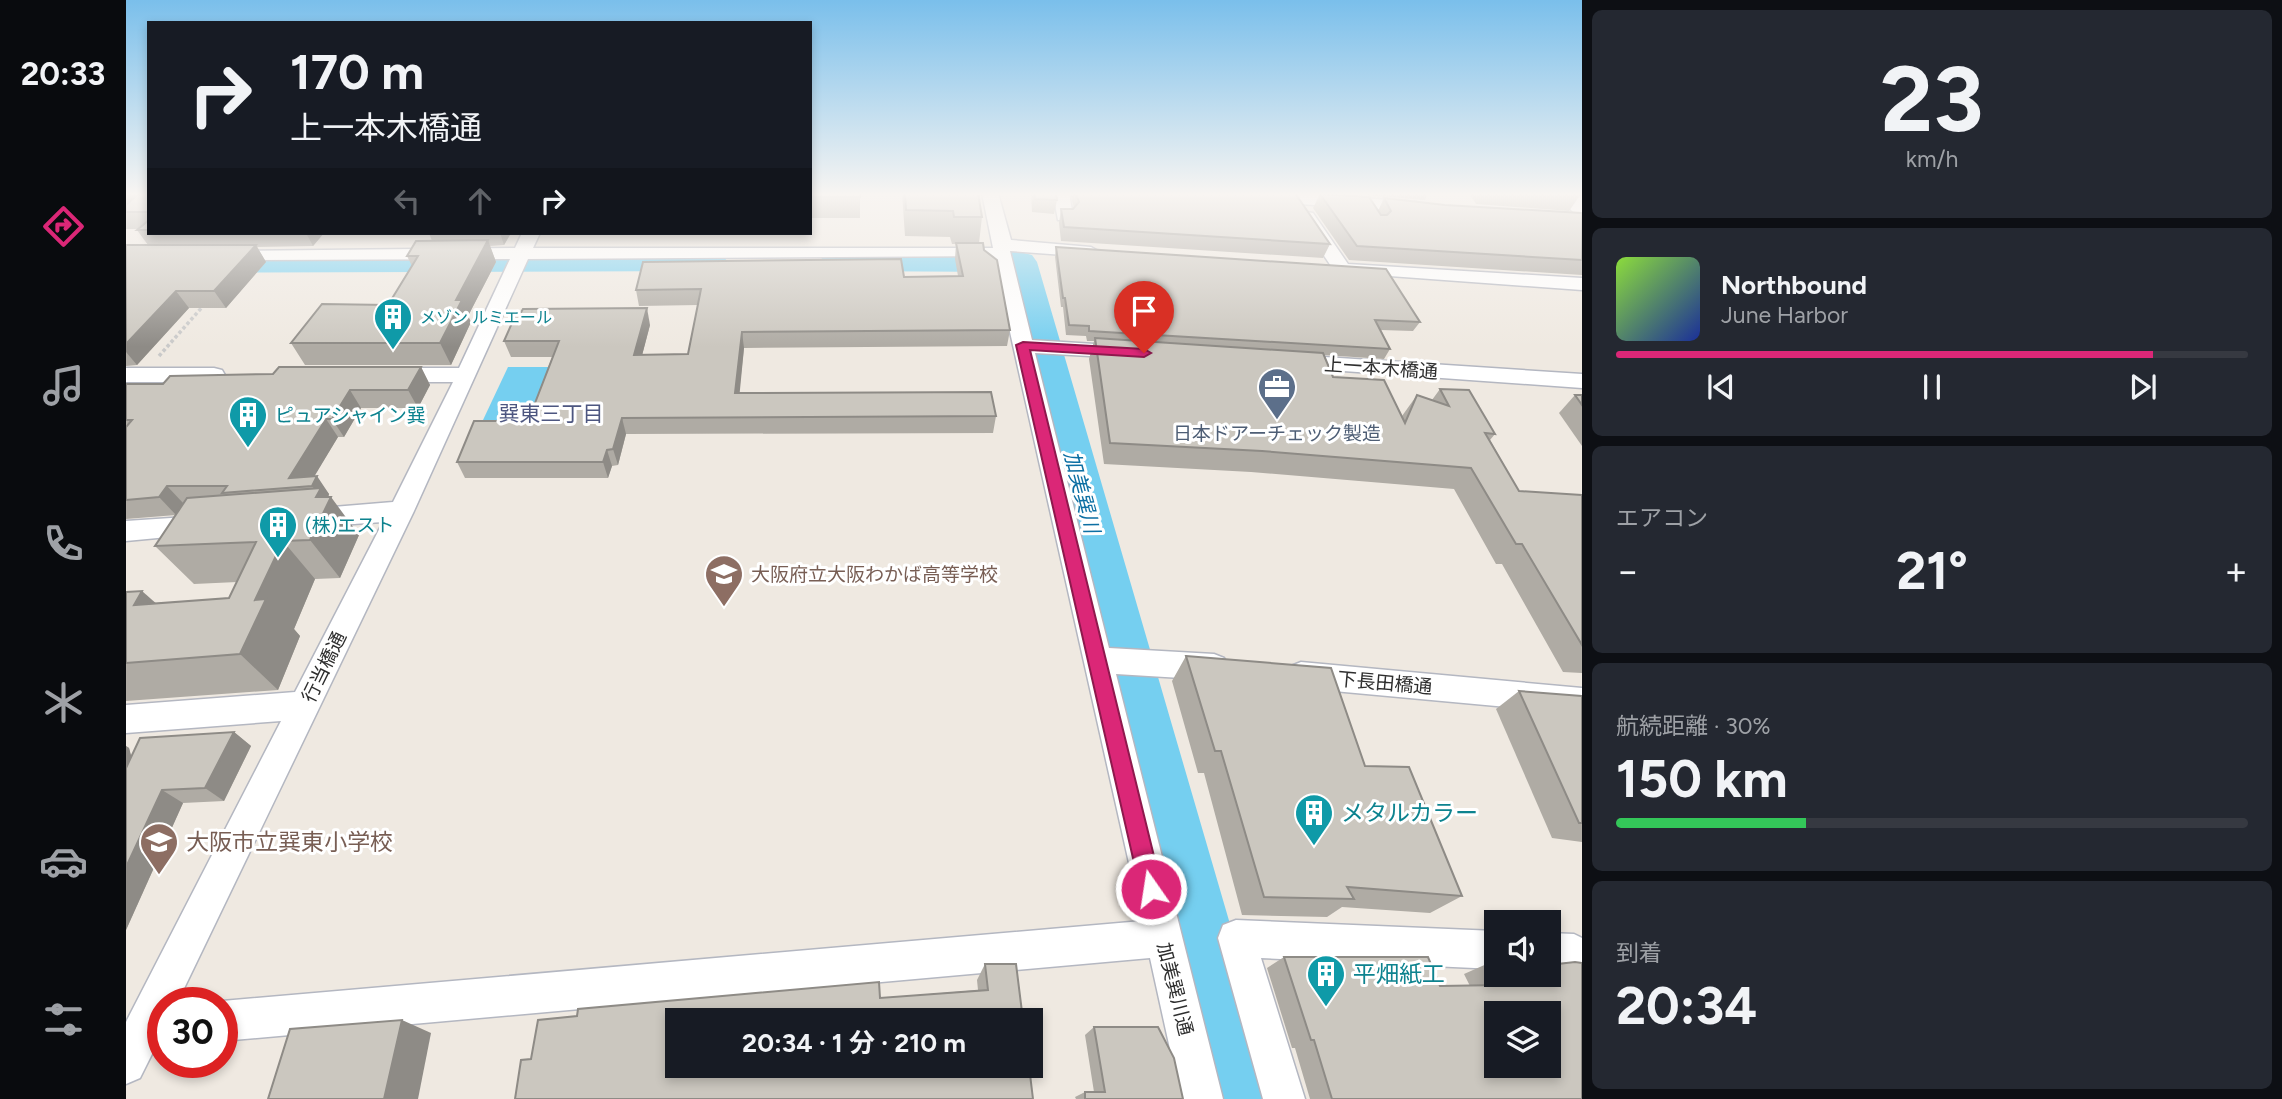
<!DOCTYPE html>
<html lang="ja">
<meta charset="utf-8">
<style>
:root{--surface:#171b24;--page:#242831;--text:#f1f3f6;--muted:#9ea1a6;--line:#363941;--accent:#db2777}
body{margin:0;font-family:Figtree,"Noto Sans JP",sans-serif;background:var(--page);color:var(--text);height:100vh;display:flex;flex-direction:column;font-size:26px;white-space:nowrap}
*{box-sizing:border-box;margin:0}
p{font-size:23px;color:var(--muted)}
.icon{flex:none;width:38px;height:38px;fill:none;stroke:currentColor;stroke-width:2;stroke-linecap:round;stroke-linejoin:round}
.map{position:relative;flex:1;overflow:hidden}
.side{display:flex;flex-direction:column;gap:10px;padding:10px;background:#0d0f14;width:700px}
.side>*{flex:none}
.hud{position:absolute;left:21px;top:21px;width:665px;height:214px;border-radius:0px;box-shadow:0 4px 10px #0003;background:#171b24;color:var(--text);overflow:hidden}
.controls{position:absolute;left:1358px;top:910px;display:grid;gap:14px}
.controls a{display:grid;place-items:center;width:77px;height:77px;border-radius:0px;background:var(--surface);box-shadow:0 4px 10px #0003;font-size:35px}
.speed{position:absolute;left:21px;top:987px;display:flex;gap:14px;font-size:35px;font-weight:700;text-align:center}
.speed>*{display:grid;place-content:center;width:91px;height:91px;border-radius:50%;background:var(--surface);box-shadow:0 4px 10px #0003;line-height:1}
.speed .limit{border:10px solid #d22;background:#fff;color:#111}
.pin{position:absolute;display:grid;place-items:center;width:60px;height:60px;color:#fff;margin:-72px -30px;border-radius:50% 50% 50% 0;rotate:-45deg;box-shadow:0 0 7px #0007}
.pin .icon{rotate:45deg}
.me{position:absolute;width:77px;margin:-38px;rotate:347deg;stroke-linejoin:round;filter:drop-shadow(0 0 5px #0008)}
.turn{display:flex;align-items:center;gap:24px;height:147px;padding:0 28px;font-size:32px}
.turn .icon{width:91px;height:91px;stroke-width:2.5}
.turn b{display:block;font-size:49px;line-height:60px}
.lanes{display:flex;align-items:center;height:66px;padding:0 28px;background:#0003;justify-content:center;gap:35px;direction:ltr}
.lanes .off{opacity:.35}
.big{font-size:52px;font-weight:700;line-height:1.1}
.side .widget{flex:1;display:flex;flex-direction:column;justify-content:center;gap:10px;min-width:0;padding:0 24px;border-radius:10px;background:var(--page)}
.side .dial{align-items:center;gap:0}
.dial b{font-size:91px;line-height:1}
.song{display:flex;align-items:center;gap:21px}
.cover{width:84px;height:84px;border-radius:10px;background:linear-gradient(135deg,hsl(90 70% 55%),hsl(230 70% 35%))}
.played{height:7px;border-radius:4px;background:linear-gradient(90deg,var(--accent) 85%,var(--line) 85%)}
.keys{display:flex;justify-content:space-around;direction:ltr}
.heat{display:flex;justify-content:space-between;align-items:center;font-size:38px;direction:ltr}
.charge{height:10px;border-radius:5px;background:linear-gradient(90deg,#34c759 30%,var(--line) 0)}
.trip{position:absolute;left:539px;top:1008px;width:378px;height:70px;border-radius:0px;background:var(--surface);box-shadow:0 4px 10px #0003;font-weight:700;line-height:70px;text-align:center}
main{display:flex;flex:1;min-height:0}
.dock{display:flex;flex-direction:column;width:126px;justify-content:space-around;align-items:center;background:#090b0e;color:var(--muted)}
.dock .icon{width:49px;height:49px}
.dock .on{color:var(--accent)}
.dock b{font-size:32px;color:var(--text)}
.map>svg:first-child{display:block}
.water{fill:#75cff0}
.lines{fill:none;stroke-linecap:round;stroke-linejoin:round}
.river{fill:#75cff0;fill-rule:evenodd}
.minor-casing{stroke:#b4b7c1;stroke-width:3}
.tertiary-casing{stroke:#b4b7c1;stroke-width:3}
.path{stroke:#c9c9c9;stroke-width:3.5;stroke-dasharray:3.5 2.5;stroke-linecap:butt}
.minor{fill:#fff;fill-rule:evenodd}
.tertiary{fill:#fff;fill-rule:evenodd}
.wall{fill:#afaba4}
.shaded-wall{fill:#8e8b86}
.building{fill:#cbc7bf;stroke:#8e8b86;stroke-width:2;fill-rule:evenodd}
.route{fill:#db2777;stroke:#8e194d;stroke-width:2}
.labels{text-anchor:middle;dominant-baseline:central;stroke-width:6;stroke-linejoin:round;paint-order:stroke}
.far-culture-label{font-size:16px;fill:#0d838f;stroke:#fff;text-anchor:start}
.street-label{font-size:19px;fill:#2e2e2e;stroke:#fff}
.culture-label{font-size:19px;fill:#0d838f;stroke:#fff;text-anchor:start}
.service-label{font-size:19px;fill:#4e5e75;stroke:#fff}
.education-label{font-size:19px;fill:#785e54;stroke:#fff;text-anchor:start}
.neighbourhood-label{font-size:21px;fill:#4d5680;stroke:#fff}
.water-label{font-size:21px;font-style:italic;fill:#0d6fa3;stroke:#fff}
.near-culture-label{font-size:23px;fill:#0d838f;stroke:#fff;text-anchor:start}
.near-education-label{font-size:23px;fill:#785e54;stroke:#fff;text-anchor:start}
</style>
<main>
<nav class="dock">
<b>20:33</b>
<svg class="icon on" aria-label="directions" viewBox="0 0 24 24"><path d="M12 3l9 9-9 9-9-9zM9 14v-3h6M13 9l2 2-2 2"/></svg>
<svg class="icon" aria-label="music" viewBox="0 0 24 24"><path d="M9 18V5l10-2v13"/><circle cx="6" cy="18" r="3"/><circle cx="16" cy="16" r="3"/></svg>
<svg class="icon" aria-label="phone" viewBox="0 0 24 24"><path d="M5 4h4l2 5-3 2q2 4 5 5l2-3 5 2v4C11 20 4 13 5 4z"/></svg>
<svg class="icon" aria-label="climate" viewBox="0 0 24 24"><path d="M12 3v18M4 7l16 10M4 17L20 7"/></svg>
<svg class="icon" aria-label="car" viewBox="0 0 24 24"><path d="M5 17H2v-5l4-1 3-4h7l3 4 3 1v5h-3M9 17h6M6 11h13"/><circle cx="7" cy="17" r="2"/><circle cx="17" cy="17" r="2"/></svg>
<svg class="icon" aria-label="filters" viewBox="0 0 24 24"><path d="M4 7h16M4 17h16"/><circle cx="9" cy="7" r="2"/><circle cx="15" cy="17" r="2"/></svg>
</nav>
<div class="map">
<svg width="1456" height="1099" viewBox="0 0 1456 1099">
<rect width="100%" height="100%" fill="#efe9e1"/>
<!-- water -->
<path class="water" d="M382,367H423L402,420H357Z"/>
<g class="lines">
<!-- river -->
<g class="river">
<path d="M584,251L596,254L601,261L596,268L584,271L0,273V253Z"/>
<path d="M711,251L894,252L906,255L911,262L1155,1099H1081L880,272L711,271L699,268L694,261L699,254Z"/>
</g>
<defs>
<g id="minor">
<path d="M856,193H872L885,240L965,247L974,252L965,257L884,251L906,340L1000,346L1007,348L1010,352L1007,356L1000,358L909,353L983,648L1088,654L1098,658L1103,667L1098,676L1088,680L990,674L1097,1099H1055L1024,958L96,1041V1003H93L96,1001L1016,921L867,256L402,259L288,511L51,1003H37V1032L14,1078L0,1084V1022L155,721L0,733V705L169,692L257,522L183,527L174,525L170,518L174,511L183,509L267,502L327,382H263L255,380L252,375L255,370L263,368H333L384,259L100,260L94,259L91,255L94,251L389,248L396,233H414L407,248H867Z"/>
<path d="M927,193H943L947,216L944,220H932Z"/>
<path d="M1079,193H1166L1291,202L1299,207L1291,212L1087,198Z"/>
<path d="M1181,212L1187,213L1222,264L1456,278V290L1209,272L1172,217Z"/>
<path d="M1168,355L1456,374V388L1161,367L1157,362L1161,357Z"/>
<path d="M0,368H88L96,370L99,375L96,380L88,382H0Z"/>
<path d="M75,516L84,519L88,526L84,533L0,541V521Z"/>
<path d="M1175,662L1456,688V714L1175,688L1165,684L1160,675L1165,666Z"/>
<path d="M1110,920L1370,931V969L1135,958L1179,1099H1137L1092,938L1097,925Z"/>
<path d="M1423,933L1448,934L1456,938V986L1443,980L1438,971H1423Z"/>
</g>
<path id="tertiary" d="M1429,193H1452L1456,197V214L1448,213Z"/>
</defs>
<!-- minor casing -->
<use href="#minor" class="minor-casing"/>
<!-- tertiary casing -->
<use href="#tertiary" class="tertiary-casing"/>
<!-- path -->
<path class="path" d="M33,356L78,305"/>
<!-- minor -->
<use href="#minor" class="minor"/>
<!-- tertiary -->
<use href="#tertiary" class="tertiary"/>
</g>
<!-- wall -->
<g class="wall">
<path d="M0,193H23V233H198L187,246L131,247L140,262L100,308H63L11,365L0,366V245H22L11,230L12,229H0Z"/>
<rect x="684" y="193" width="50" height="25"/>
<path d="M776,193H852L856,217L853,243L858,250L884,330L881,346L618,348L613,393L870,416L867,433L500,434L492,465L486,466L482,478H339L331,462L402,421L426,357H385L378,341L524,325L516,355L562,354L572,305L513,306L510,290L778,277L832,276L829,259L830,244H826L824,237L779,236Z"/>
<path d="M905,193H930L931,200L928,214L906,212Z"/>
<path d="M944,193H1169L1204,244L1197,258L935,241L933,223L935,209L948,208Z"/>
<path d="M1213,193H1302L1299,200Z"/>
<path d="M1343,193H1456V195L1455,194L1443,211L1350,204Z"/>
<path d="M1194,194L1252,211L1258,198L1319,205L1456,213V275L1223,260L1187,208Z"/>
<path d="M303,233H385L378,245L364,246L370,262L342,316L345,322L325,365H179L165,343L262,305L286,266L281,256L306,241Z"/>
<path d="M930,247L1294,322L1287,331L1255,330L1264,349L1258,359L1198,355L1207,377L1276,416L1291,395L1306,400L1314,389L1369,434L1364,440L1393,491L1456,495V673L1437,672L1376,564H1370L1328,489L1125,472L978,464L963,359L968,341H961L960,336L940,335L937,307H935L929,257Z"/>
<path d="M295,367L304,385L292,408H235L218,437H212L188,476L203,494L202,497L233,535L214,578L189,579L168,629L174,636L152,690L0,701V592L30,603L103,598L111,582L68,584L29,546L50,515L0,519V384H37L147,374Z"/>
<path d="M1449,395H1456V446L1433,413Z"/>
<path d="M1060,656L1239,766L1336,896L1304,913L1216,907L1201,917L1116,915L1078,773H1072L1046,681Z"/>
<path d="M1393,691L1456,696V842L1426,838L1370,709Z"/>
<path d="M108,732L125,746L98,801L57,803L0,930V746L3,748L5,757Z"/>
<path d="M1158,957L1314,986H1344L1338,974L1363,963L1456,1099H1184L1169,1048H1166L1141,968Z"/>
<path d="M859,964L907,1099L405,1059L754,998L852,990L851,980Z"/>
<path d="M968,1027L1057,1099H950L949,1097L959,1092H968L959,1035Z"/>
</g>
<!-- shaded-wall -->
<g class="shaded-wall">
<path d="M0,193H21L0,208Z"/>
<path d="M180,233H198L187,246Z"/>
<path d="M374,233H385L378,245Z"/>
<path d="M362,240L370,262L342,316L345,322L325,365L314,343L330,300Z"/>
<path d="M130,245L140,262L100,308L88,291Z"/>
<path d="M50,291L63,308L11,365L0,352V344Z"/>
<path d="M521,308L524,325L512,371L508,355Z"/>
<path d="M616,332L618,348L612,410L609,393Z"/>
<path d="M295,367L304,385L292,408L282,390Z"/>
<path d="M224,390L235,408L218,437L206,419Z"/>
<path d="M496,418L500,434L492,465L487,449Z"/>
<path d="M200,419L212,437L182,487L163,478Z"/>
<path d="M481,450L486,466L482,478L477,462Z"/>
<path d="M191,476L203,494L202,498L205,497L233,535L214,578L184,540L190,497L192,494L186,486Z"/>
<path d="M41,486L58,504L50,515L33,497Z"/>
<path d="M157,541L189,579L168,629L174,636L152,690L114,654L129,600Z"/>
<path d="M16,591L58,628L8,605Z"/>
<path d="M108,732L125,746L98,801L79,788Z"/>
<path d="M0,746L3,748L16,794L0,785Z"/>
<path d="M36,790L57,803L0,930V867Z"/>
<path d="M276,1020L305,1033L292,1099H258Z"/>
</g>
<!-- building -->
<g class="building">
<path d="M13,193H23V212H0V205Z"/>
<rect x="684" y="193" width="50" height="4"/>
<path d="M779,193H852L856,217H828L827,211L780,210Z"/>
<path d="M908,193H930L931,200L909,199Z"/>
<path d="M950,193H1169L1204,244L938,227L935,209H947L953,202Z"/>
<path d="M1194,194L1243,197L1255,215H1261L1265,211L1258,198L1319,205L1456,213V260L1231,246Z"/>
<path d="M23,220V230H11Z"/>
<path d="M362,240L330,300H336L314,343H165L196,304L262,305L289,261L292,256H281L290,241Z"/>
<path d="M830,243H857L858,250L871,260L884,330L616,332L609,393L865,392L870,416L496,418L487,449L481,450L477,462H331L348,421H402L433,341H378L390,314H394L397,309L521,308L508,355L562,354L575,289L510,290L517,262L775,259L778,277L837,276Z"/>
<path d="M0,245H130L88,291H50L0,344Z"/>
<path d="M930,247L1260,269L1294,322L1249,320L1264,349L963,331V326L943,325L939,298H937Z"/>
<path d="M969,338L1197,353L1207,377L1258,380L1279,423L1291,395L1323,406L1314,389L1343,390L1369,434L1359,433L1393,491L1456,495V645L1396,544H1390L1345,468L1136,451L984,443Z"/>
<path d="M153,367H295L282,390H224L206,419H200L163,478L191,476L186,486L96,493L101,486H41L33,497L0,500V427L6,420H0V384H37L44,376L147,374Z"/>
<path d="M1449,395H1456V405Z"/>
<path d="M195,488L190,497H205L184,540L157,541L129,600L140,599L114,654L0,663V592L16,591L8,605L103,598L130,542L29,546L61,498Z"/>
<path d="M1060,656L1205,668L1239,766L1283,767L1336,896L1221,887L1228,899L1138,897L1095,751H1089Z"/>
<path d="M1393,691L1456,696V823H1453Z"/>
<path d="M108,732L79,788L36,790L0,867V768L14,738Z"/>
<path d="M1158,957H1302L1314,986L1374,985L1363,963H1370V975H1423V965L1449,962L1456,963V1099H1206L1188,1040H1185ZM1370,1013H1423V1066H1370Z"/>
<path d="M859,964H890L897,1020H551V1066H903L907,1099H389L395,1060L405,1059L412,1020L451,1016L452,1009L753,982L754,998L862,990Z"/>
<path d="M276,1020L258,1099H142L164,1029Z"/>
<path d="M968,1027H1032L1048,1058L1057,1099H959V1092H979Z"/>
</g>
<!-- sky -->
<linearGradient id="sky" x2="0" y2="1"><stop stop-color="#7abfeb"/><stop offset="0.56" stop-color="#f8f5f2"/><stop offset="1" stop-color="#f8f5f2" stop-opacity="0"/></linearGradient>
<rect width="1456" height="347" fill="url(#sky)"/>
<!-- route -->
<path class="route" d="M897,342L1018,349L1025,353L1018,357L904,350L1036,889L1032,897L1025,900L1017,897L1014,889L890,345Z"/>
<!-- icons -->
<defs>
<symbol id="building-pin" viewBox="-11 -11 22 30"><path d="M0 17L-7.5 6A9.5 9.5 0 1 1 7.5 6Z" fill="#0f9aa8" stroke="#fff"/><path d="M-4-6H4V6H1V3H-1V6H-4ZM-2.5-4.3h1.7v1.8h-1.7ZM.8-4.3h1.7v1.8H.8ZM-2.5-1h1.7V.8h-1.7ZM.8-1h1.7V.8H.8Z" fill="#fff"/></symbol>
<symbol id="office-pin" viewBox="-11 -11 22 30"><path d="M0 17L-7.5 6A9.5 9.5 0 1 1 7.5 6Z" fill="#5c6f8a" stroke="#fff"/><path d="M-6-3h4V-5.5h4V-3h4V5H-6ZM-1-4.5V-3h2v-1.5ZM-6 0V1H6V0Z" fill="#fff"/></symbol>
<symbol id="school-pin" viewBox="-11 -11 22 30"><path d="M0 17L-7.5 6A9.5 9.5 0 1 1 7.5 6Z" fill="#8d6e63" stroke="#fff"/><path d="M0-5L7-2L0 1L-7-2ZM-4 1L0 2.5L4 1V4Q0 6-4 4Z" fill="#fff"/></symbol>
</defs>
<g fill-rule="evenodd">
<use href="#building-pin" x="245" y="295" width="44" height="60"/>
<use href="#office-pin" x="1129" y="365" width="44" height="60"/>
<use href="#building-pin" x="100" y="393" width="44" height="60"/>
<use href="#building-pin" x="130" y="503" width="44" height="60"/>
<use href="#school-pin" x="576" y="552" width="44" height="60"/>
<use href="#building-pin" x="1166" y="791" width="44" height="60"/>
<use href="#school-pin" x="11" y="820" width="44" height="60"/>
<use href="#building-pin" x="1178" y="952" width="44" height="60"/>
</g>
<g class="labels">
<!-- far-culture labels -->
<g class="far-culture-label">
<text x="294" y="317">メゾン ルミエール</text>
</g>
<!-- street labels -->
<g class="street-label">
<text transform="translate(1255 368) rotate(4)">上一本木橋通</text>
<text transform="translate(198 667) rotate(-64)">行当橋通</text>
<text transform="translate(1259 683) rotate(5)">下長田橋通</text>
<text transform="translate(1049 989) rotate(76)">加美巽川通</text>
</g>
<!-- culture labels -->
<g class="culture-label">
<text x="149" y="415">ピュアシャイン巽</text>
<text x="179" y="525">(株)エスト</text>
</g>
<!-- service labels -->
<g class="service-label">
<text x="1151" y="433">日本ドアーチェック製造</text>
</g>
<!-- education labels -->
<g class="education-label">
<text x="625" y="574">大阪府立大阪わかば高等学校</text>
</g>
<!-- neighbourhood labels -->
<g class="neighbourhood-label">
<text x="425" y="413">巽東三丁目</text>
</g>
<!-- water labels -->
<g class="water-label">
<text transform="translate(956 492) rotate(75)">加美巽川</text>
</g>
<!-- near-culture labels -->
<g class="near-culture-label">
<text x="1215" y="813">メタルカラー</text>
<text x="1227" y="974">平畑紙工</text>
</g>
<!-- near-education labels -->
<g class="near-education-label">
<text x="60" y="842">大阪市立巽東小学校</text>
</g>
</g>
</svg>
<div class="controls">
<a><svg class="icon" aria-label="sound" viewBox="0 0 24 24"><path d="M4 9h4l5-4v14l-5-4H4zM17 9q2 3 0 6"/></svg></a>
<a><svg class="icon" aria-label="layers" viewBox="0 0 24 24"><path d="M12 4l9 5-9 5-9-5zM3 14l9 5 9-5"/></svg></a>
</div>
<div class="speed"><div class="limit">30</div></div>
<div class="pin" style="left:1018px;top:353px;background:#d93025"><svg class="icon" aria-label="arrive" viewBox="0 0 24 24"><path d="M6 21V4h12l-3 4 3 4H6"/></svg></div>
<svg class="me" style="left:1025px;top:889px" viewBox="-20 -20 40 40"><circle r="17" fill="#db2777" stroke="#fff" stroke-width="3"/><path d="M0-11L8 9 0 5-8 9z" fill="#fff"/></svg>
<div class="trip">20:34 · 1 分 · 210 m</div>
<div class="hud">
<div class="turn"><svg class="icon" aria-label="right" viewBox="0 0 24 24"><path d="M7 20v-9h11M14 6l5 5-5 5"/></svg><div><b>170 m</b>上一本木橋通</div></div>
<div class="lanes"><svg class="icon off" aria-label="left" viewBox="0 0 24 24"><path d="M17 20v-9H6M10 6l-5 5 5 5"/></svg><svg class="icon off" aria-label="ahead" viewBox="0 0 24 24"><path d="M12 20V5M6 11l6-6 6 6"/></svg><svg class="icon" aria-label="right" viewBox="0 0 24 24"><path d="M7 20v-9h11M14 6l5 5-5 5"/></svg></div>
</div>
</div>
<section class="side">
<div class="widget dial"><b>23</b><p>km/h</p></div>
<div class="widget">
<div class="song"><i class="cover"></i><div><b>Northbound</b><p>June Harbor</p></div></div>
<div class="played"></div>
<div class="keys"><svg class="icon" aria-label="previous" viewBox="0 0 24 24"><path d="M18 5L8 12l10 7zM5 5v14"/></svg><svg class="icon" aria-label="pause" viewBox="0 0 24 24"><path d="M8 5v14M16 5v14"/></svg><svg class="icon" aria-label="next" viewBox="0 0 24 24"><path d="M6 5l10 7-10 7zM19 5v14"/></svg></div>
</div>
<div class="widget"><p>エアコン</p>
<div class="heat"><a>−</a><b class="big">21°</b><a>+</a></div>
</div>
<div class="widget"><p>航続距離 · 30%</p><b class="big">150 km</b><div class="charge"></div></div>
<div class="widget"><p>到着</p><b class="big">20:34</b></div>
</section>
</main>
